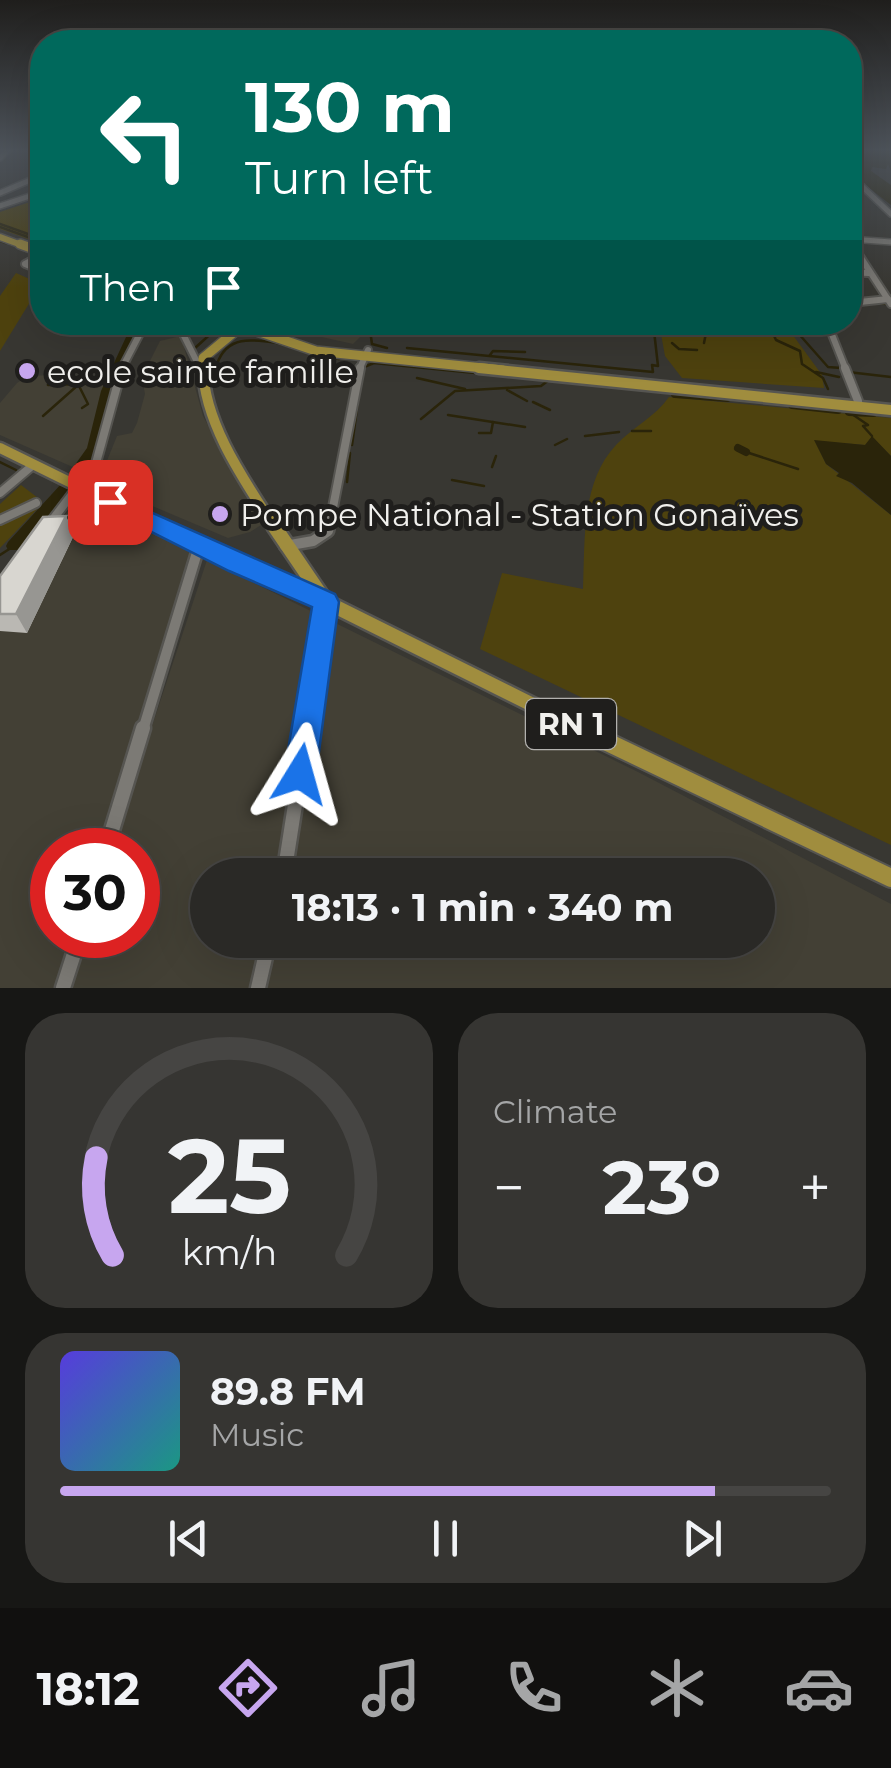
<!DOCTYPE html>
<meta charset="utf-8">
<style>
:root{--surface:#2a2926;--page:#363532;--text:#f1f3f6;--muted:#a5a6a7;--line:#464543;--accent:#c7a6ef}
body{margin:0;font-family:Montserrat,sans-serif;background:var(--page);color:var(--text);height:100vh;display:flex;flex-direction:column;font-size:38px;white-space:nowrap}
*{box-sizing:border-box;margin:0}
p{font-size:32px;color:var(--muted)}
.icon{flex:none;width:55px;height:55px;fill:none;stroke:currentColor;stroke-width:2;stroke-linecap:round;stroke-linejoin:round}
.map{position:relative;height:988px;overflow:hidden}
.side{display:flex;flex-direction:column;gap:25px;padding:25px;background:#171715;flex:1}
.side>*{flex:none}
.hud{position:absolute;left:30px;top:30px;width:832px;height:305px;border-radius:40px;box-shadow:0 10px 40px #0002,0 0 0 2px var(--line);background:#00695c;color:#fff;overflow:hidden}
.speed{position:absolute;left:30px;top:828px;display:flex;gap:20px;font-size:50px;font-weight:700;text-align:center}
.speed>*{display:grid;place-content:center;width:130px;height:130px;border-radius:50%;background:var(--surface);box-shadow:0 10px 40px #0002,0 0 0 2px var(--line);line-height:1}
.speed .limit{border:15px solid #d22;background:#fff;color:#111}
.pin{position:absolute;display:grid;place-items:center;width:85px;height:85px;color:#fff;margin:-42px;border-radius:20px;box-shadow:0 5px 15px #0006}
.me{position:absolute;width:110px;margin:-55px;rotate:8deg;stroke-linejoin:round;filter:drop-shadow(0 0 8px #0008)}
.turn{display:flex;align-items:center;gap:35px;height:210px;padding:0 50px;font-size:45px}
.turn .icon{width:130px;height:130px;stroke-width:2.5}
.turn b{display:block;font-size:70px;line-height:85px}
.then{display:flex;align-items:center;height:95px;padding:0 50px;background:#0003;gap:20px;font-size:38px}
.big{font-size:75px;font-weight:700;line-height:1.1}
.side .widget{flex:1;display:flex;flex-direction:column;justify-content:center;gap:15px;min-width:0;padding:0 35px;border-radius:40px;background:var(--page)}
.side .dial{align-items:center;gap:0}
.dial svg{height:260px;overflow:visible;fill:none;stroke:var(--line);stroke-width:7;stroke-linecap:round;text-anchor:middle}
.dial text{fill:var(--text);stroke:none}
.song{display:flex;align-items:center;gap:30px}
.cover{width:120px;height:120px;border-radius:15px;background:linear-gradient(135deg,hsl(250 70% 55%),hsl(170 70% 35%))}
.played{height:10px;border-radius:5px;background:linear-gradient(90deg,var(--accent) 85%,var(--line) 85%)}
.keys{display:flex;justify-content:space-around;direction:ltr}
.heat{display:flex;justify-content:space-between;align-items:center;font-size:55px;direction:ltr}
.side .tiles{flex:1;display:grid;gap:25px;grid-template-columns:1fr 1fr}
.widget:last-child{grid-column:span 2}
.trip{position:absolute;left:190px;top:858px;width:585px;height:100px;border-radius:50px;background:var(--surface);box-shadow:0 10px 40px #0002,0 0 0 2px var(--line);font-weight:700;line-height:100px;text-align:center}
.dock{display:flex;height:160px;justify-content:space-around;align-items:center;background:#11100f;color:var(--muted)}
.dock .icon{width:70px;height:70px}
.dock .on{color:var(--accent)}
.dock b{font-size:45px;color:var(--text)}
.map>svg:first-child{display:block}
.built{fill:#434035;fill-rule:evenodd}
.green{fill:#4e420e}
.water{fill:#2a240a}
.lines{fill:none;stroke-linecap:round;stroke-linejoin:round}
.stream{stroke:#2a240a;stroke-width:2.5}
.canal{stroke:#2a240a;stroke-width:8}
.river{fill:#2a240a;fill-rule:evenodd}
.minor-far4-casing{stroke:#565551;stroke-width:8}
.minor-far3-casing{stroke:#565551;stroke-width:10}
.minor-far2-casing{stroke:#565551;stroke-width:12}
.minor-far1-casing{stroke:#565551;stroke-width:15}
.minor-casing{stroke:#565551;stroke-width:19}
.major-far4-casing{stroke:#565551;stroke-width:9}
.major-far3-casing{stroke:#565551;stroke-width:12}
.major-far2-casing{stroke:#565551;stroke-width:15}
.major-far1-casing{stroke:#565551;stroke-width:19}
.major-casing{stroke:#565551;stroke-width:22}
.minor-far4{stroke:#7c7a75;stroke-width:5}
.minor-far3{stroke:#7c7a75;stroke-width:6}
.minor-far2{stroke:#7c7a75;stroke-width:8}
.minor-far1{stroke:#7c7a75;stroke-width:10}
.minor{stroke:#7c7a75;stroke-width:14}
.major-far4{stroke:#a08d3e;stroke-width:6}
.major-far3{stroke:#a08d3e;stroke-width:9}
.major-far2{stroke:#a08d3e;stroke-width:10}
.major-far1{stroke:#a08d3e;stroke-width:14}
.major{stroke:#a08d3e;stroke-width:18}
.wall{fill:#bab8b3}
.shaded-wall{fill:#979692}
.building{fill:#d8d6d0;stroke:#979692;stroke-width:2.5}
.route{fill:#1a73e8;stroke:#114b97;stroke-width:2.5}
.poi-dot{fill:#c7a6ef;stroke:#1f1e1c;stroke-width:4}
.labels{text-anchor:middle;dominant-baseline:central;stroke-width:10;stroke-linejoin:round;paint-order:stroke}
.shield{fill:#1f1e1c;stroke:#b2b1ae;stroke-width:2.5}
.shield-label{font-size:30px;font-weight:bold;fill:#f1f0ed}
.poi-label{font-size:32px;fill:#f1f0ed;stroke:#1f1e1c;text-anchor:start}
</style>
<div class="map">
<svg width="891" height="988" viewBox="0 0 891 988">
<rect width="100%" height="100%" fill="#383732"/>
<!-- built -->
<g class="built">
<path d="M312,323V322L364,323L362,335L353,344L313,335Z"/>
<path d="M430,323H646L650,336H452L430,326Z"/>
<path d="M181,336L203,416L261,525L250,532L228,538L98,483L117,436L132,433L137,423L145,394L140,367L149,363L160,341Z"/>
<path d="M53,375L46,385H109L99,436L75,468L0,435V403L17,383L28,376Z"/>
<path d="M85,493L198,550L104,850H52V935H78L61,988H0V604L52,528Z"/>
<path d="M207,560L638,772L891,904V988H69L85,935H138V850H111ZM208,875H758V940H208Z"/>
</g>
<!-- green -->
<g class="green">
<path d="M42,198V244L0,229V212Z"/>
<path d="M16,273L41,284L0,351V296Z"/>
<path d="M659,323H784L822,375L824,388L682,378L665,356Z"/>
<path d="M669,397L891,418V456L873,438L865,445L815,441L826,464L891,515V845L480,649L502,573L583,589C585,541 581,482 616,445C632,428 656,416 669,397Z"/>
<path d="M21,485L42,501L41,505L0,548V504Z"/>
</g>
<!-- water -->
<g class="water">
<path d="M850,149H891V171L888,164L886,169L872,167L871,171L891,185V205L850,173Z"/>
<path d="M872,436L891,456V515L852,483L836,476L839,473L826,464L814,440L865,445Z"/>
</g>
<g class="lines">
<!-- stream -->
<g class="stream">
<path d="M0,224L42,239"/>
<path d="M0,227L42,242"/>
<path d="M0,241L6,243"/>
<path d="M10,244L16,246"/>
<path d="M876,303L887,304"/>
<path d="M262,322L284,331"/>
<path d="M691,322L706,333L704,343"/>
<path d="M768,322L776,340L800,351L802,364L823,378L828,389"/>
<path d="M782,322L798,333L828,367L841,368"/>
<path d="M371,337L372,344L387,348"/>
<path d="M277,343L294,348"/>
<path d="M672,343L679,349L697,350"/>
<path d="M195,348L216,329L211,322"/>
<path d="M407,348L653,372L652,365L658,366L653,322"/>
<path d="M490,355L493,351L525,352"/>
<path d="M321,356L339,359"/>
<path d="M217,364C227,335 252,339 278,343"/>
<path d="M363,372L364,367L374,363L485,374"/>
<path d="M816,372L839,377"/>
<path d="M848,372L891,377"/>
<path d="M417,378L465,389"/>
<path d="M50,381L48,385L111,383"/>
<path d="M592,385L662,392"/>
<path d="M79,386L88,404L82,408"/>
<path d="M507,390L527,401"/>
<path d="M533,402L550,410"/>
<path d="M837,410L849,412L868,425L863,426L872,436"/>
<path d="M448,415L525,427"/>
<path d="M43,416L78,385"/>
<path d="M421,419L455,391L541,386L549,380"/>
<path d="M632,431H651"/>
<path d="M479,433H491L493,422"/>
<path d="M585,436L619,432"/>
<path d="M352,445L358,401"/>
<path d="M555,445L567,439"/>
<path d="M746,452L798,469"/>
<path d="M0,462L16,470"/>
<path d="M492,467L496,456"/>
<path d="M452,480L484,486"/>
<path d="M347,482L350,453"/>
<path d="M0,555L14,546"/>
</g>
<!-- canal -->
<g class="canal">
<path d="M675,394L727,398"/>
<path d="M792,405L838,410"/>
<path d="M849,412L873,413"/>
<path d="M738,448L746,452"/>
</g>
<!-- river -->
<path class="river" d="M133,322H144L114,391L101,448L72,490L20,550H8L6,546L8,542L62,483L87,448L101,391Z"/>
<defs>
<g id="minor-far4">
<path d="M0,158L9,149"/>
<path d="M850,175L891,214"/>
<path d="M0,193L42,175"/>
<path d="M0,206L42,192"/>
<path d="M850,239L891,242"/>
<path d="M850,242L853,247"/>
</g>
<g id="minor-far3">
<path d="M852,244L891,304"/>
<path d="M42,255L25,264L42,271"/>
<path d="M850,272L868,273"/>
<path d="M850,303L888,299"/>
<path d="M177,322L201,370"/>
<path d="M827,322L846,370"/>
<path d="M121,370L146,322"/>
<path d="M359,370L368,350"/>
</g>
<g id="minor-far2">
<path d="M199,368L202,373"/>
<path d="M845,368L858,401"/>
<path d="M0,493L33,465"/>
<path d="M0,520L36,503"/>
<path d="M50,523L96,463L122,368"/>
<path d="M329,528L360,368"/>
</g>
<g id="minor-far1">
<path d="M285,546L313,541L328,531L329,526"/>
<path d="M143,730L199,546"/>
<path d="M306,730L326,602"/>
</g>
<g id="minor">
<path d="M106,850L143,728"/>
<path d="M284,875L307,728"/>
<path d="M63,988L80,935"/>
<path d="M258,988L269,940"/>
</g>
<path id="major-far4" d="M0,237L27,247"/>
<g id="major-far3">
<path d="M20,244L42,252"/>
<path d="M230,322L316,351L503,370"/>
<path d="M203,370V358L244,324"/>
</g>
<g id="major-far2">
<path d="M203,368C204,424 246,483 275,528"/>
<path d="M479,368L891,410"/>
<path d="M0,448L163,528"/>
</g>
<g id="major-far1">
<path d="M158,526L326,602L583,730"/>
<path d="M274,526L323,598"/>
</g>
<path id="major" d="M578,728L891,878"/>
</defs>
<!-- minor-far4 casing -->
<use href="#minor-far4" class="minor-far4-casing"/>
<!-- minor-far3 casing -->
<use href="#minor-far3" class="minor-far3-casing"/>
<!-- minor-far2 casing -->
<use href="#minor-far2" class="minor-far2-casing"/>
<!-- minor-far1 casing -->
<use href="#minor-far1" class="minor-far1-casing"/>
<!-- minor casing -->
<use href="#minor" class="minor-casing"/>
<!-- major-far4 casing -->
<use href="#major-far4" class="major-far4-casing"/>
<!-- major-far3 casing -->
<use href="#major-far3" class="major-far3-casing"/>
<!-- major-far2 casing -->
<use href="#major-far2" class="major-far2-casing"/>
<!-- major-far1 casing -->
<use href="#major-far1" class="major-far1-casing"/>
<!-- major casing -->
<use href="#major" class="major-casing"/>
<!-- minor-far4 -->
<use href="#minor-far4" class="minor-far4"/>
<!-- minor-far3 -->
<use href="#minor-far3" class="minor-far3"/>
<!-- minor-far2 -->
<use href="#minor-far2" class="minor-far2"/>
<!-- minor-far1 -->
<use href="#minor-far1" class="minor-far1"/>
<!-- minor -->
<use href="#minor" class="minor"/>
<!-- major-far4 -->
<use href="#major-far4" class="major-far4"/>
<!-- major-far3 -->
<use href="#major-far3" class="major-far3"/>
<!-- major-far2 -->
<use href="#major-far2" class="major-far2"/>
<!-- major-far1 -->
<use href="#major-far1" class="major-far1"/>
<!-- major -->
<use href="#major" class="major"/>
</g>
<!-- wall -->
<path class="wall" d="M66,516L74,535L27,633L0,631V576Z"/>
<!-- shaded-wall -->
<path class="shaded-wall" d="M66,516L74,535L27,633L16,614Z"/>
<!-- building -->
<path class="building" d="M66,516L16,614H0V576L43,517Z"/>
<!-- sky -->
<linearGradient id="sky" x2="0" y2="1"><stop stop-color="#1f1e1c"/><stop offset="0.52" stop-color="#4d535a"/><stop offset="1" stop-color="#4d535a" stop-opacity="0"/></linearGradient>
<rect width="891" height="288" fill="url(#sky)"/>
<!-- route -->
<path class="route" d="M110,494L335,594L339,602L316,774L312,785L300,790L289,785L284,774L312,607L229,571L102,507L99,502Z"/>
<!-- markers -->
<g class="poi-dot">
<circle cx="27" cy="371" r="10"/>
<circle cx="220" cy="514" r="10"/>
</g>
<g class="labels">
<!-- shield labels -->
<rect class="shield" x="526" y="699" width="90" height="50" rx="8"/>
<g class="shield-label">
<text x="571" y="724">RN 1</text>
</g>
<!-- poi labels -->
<g class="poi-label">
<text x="47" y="371">ecole sainte famille</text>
<text x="240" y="514">Pompe National - Station Gonaïves</text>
</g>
</g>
</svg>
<div class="speed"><div class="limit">30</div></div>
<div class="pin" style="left:110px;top:502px;background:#d93025"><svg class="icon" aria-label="arrive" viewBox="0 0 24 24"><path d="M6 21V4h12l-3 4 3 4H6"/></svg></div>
<svg class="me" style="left:300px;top:774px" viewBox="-20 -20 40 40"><path d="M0-17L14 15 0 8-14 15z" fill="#1a73e8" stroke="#fff" stroke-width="4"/></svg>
<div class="trip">18:13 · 1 min · 340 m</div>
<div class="hud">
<div class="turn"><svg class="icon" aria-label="left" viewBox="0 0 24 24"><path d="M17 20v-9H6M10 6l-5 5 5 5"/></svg><div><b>130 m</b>Turn left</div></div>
<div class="then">Then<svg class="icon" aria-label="arrive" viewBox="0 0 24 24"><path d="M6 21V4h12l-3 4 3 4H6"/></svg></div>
</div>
</div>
<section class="side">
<div class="tiles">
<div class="widget dial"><svg viewBox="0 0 100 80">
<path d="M14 69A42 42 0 1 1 86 69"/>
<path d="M14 69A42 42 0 0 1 9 39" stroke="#c7a6ef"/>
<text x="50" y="56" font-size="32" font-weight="700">25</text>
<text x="50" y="72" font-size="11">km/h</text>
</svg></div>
<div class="widget"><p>Climate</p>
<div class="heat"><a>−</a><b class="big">23°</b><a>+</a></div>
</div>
<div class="widget">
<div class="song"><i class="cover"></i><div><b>89.8 FM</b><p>Music</p></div></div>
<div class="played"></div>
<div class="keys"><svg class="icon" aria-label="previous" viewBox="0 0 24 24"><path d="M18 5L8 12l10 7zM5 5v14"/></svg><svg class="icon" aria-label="pause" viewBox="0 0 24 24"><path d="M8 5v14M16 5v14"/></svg><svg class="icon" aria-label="next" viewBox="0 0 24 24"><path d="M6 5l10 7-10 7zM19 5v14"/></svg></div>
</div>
</div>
</section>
<nav class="dock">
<b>18:12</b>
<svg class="icon on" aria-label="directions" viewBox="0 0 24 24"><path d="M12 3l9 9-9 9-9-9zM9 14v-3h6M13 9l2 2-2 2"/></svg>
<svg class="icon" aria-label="music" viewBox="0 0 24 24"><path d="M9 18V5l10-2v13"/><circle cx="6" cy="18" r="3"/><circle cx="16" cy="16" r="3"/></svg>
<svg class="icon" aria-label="phone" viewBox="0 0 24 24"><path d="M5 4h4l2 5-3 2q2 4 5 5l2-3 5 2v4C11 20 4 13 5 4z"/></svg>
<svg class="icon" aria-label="climate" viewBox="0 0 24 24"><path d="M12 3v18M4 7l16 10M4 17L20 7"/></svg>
<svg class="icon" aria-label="car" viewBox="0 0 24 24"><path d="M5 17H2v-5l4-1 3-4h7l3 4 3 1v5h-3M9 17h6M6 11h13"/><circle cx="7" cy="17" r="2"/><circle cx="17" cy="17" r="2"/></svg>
</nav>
